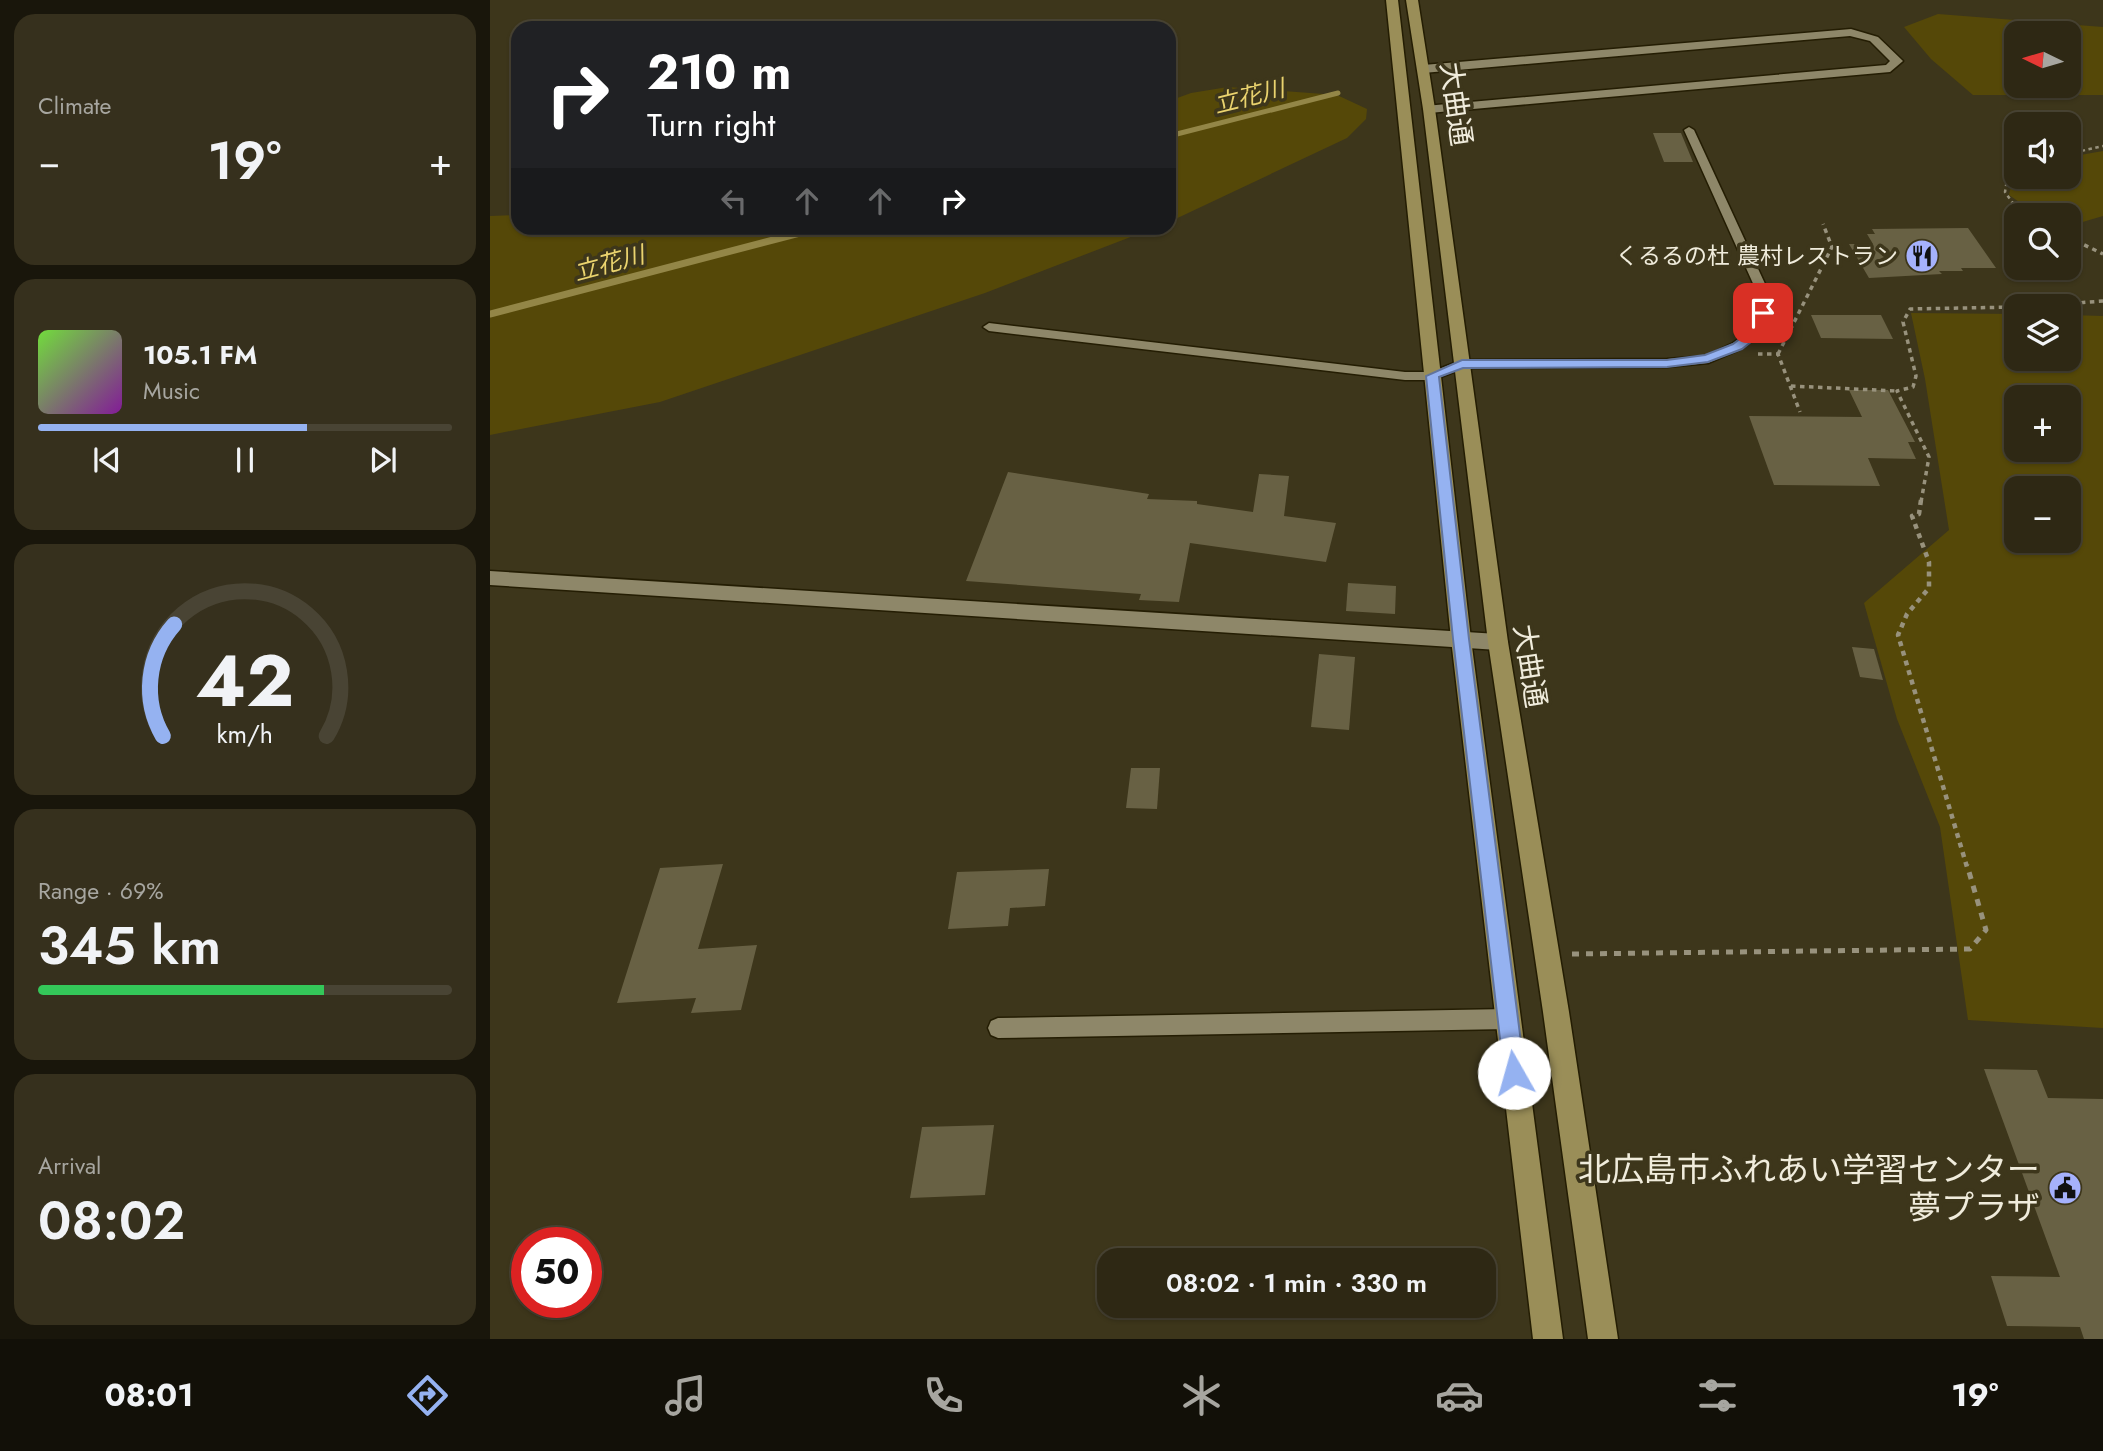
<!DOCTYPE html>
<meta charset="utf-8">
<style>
:root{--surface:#2e2814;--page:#36301d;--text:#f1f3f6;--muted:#a7a6a0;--line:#494434;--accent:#95b2f1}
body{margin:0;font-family:Jost,"Noto Sans JP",sans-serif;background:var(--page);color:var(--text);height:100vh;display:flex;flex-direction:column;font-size:26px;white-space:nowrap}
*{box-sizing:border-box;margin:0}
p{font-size:23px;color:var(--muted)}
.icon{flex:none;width:38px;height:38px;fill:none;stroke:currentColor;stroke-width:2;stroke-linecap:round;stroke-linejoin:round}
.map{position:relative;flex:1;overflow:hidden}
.panel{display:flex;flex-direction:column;gap:14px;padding:14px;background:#19160b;width:490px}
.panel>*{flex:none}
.top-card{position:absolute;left:21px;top:21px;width:665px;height:214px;border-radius:21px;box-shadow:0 2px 5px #0004,0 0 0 2px var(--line);background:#202124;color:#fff;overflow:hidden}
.needle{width:46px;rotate:275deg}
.fabs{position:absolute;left:1514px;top:21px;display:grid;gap:14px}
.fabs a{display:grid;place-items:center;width:77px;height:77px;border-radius:14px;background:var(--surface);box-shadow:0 2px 5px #0004,0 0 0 2px var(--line);font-size:35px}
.speed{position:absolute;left:21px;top:1227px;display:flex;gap:14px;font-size:35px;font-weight:700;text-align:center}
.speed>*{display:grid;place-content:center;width:91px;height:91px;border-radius:50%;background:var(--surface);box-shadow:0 2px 5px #0004,0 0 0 2px var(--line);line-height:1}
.speed .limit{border:10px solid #d22;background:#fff;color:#111}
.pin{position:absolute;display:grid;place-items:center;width:60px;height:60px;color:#fff;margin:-30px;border-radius:14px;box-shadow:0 4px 10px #0006}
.me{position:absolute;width:77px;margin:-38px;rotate:353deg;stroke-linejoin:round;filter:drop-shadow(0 0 5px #0008)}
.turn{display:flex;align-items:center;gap:24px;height:147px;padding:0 21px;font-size:32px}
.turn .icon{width:91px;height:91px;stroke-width:2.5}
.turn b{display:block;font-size:49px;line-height:60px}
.lanes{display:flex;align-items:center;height:66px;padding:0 21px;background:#0003;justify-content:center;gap:35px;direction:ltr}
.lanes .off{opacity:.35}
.big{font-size:52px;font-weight:600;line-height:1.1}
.panel .tile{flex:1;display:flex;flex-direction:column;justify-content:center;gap:10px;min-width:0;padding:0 24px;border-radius:21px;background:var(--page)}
.panel .dial{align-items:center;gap:0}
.dial svg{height:182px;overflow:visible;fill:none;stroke:var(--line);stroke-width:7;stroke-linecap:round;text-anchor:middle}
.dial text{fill:var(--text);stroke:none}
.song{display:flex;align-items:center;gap:21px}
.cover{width:84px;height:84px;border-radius:10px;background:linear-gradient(135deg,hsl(100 70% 55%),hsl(290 70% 35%))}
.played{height:7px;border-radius:4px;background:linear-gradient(90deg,var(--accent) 65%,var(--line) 65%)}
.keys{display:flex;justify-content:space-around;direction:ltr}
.heat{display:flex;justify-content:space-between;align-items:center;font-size:38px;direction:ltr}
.charge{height:10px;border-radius:5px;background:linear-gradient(90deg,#34c759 69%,var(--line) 0)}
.trip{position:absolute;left:607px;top:1248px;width:399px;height:70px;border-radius:21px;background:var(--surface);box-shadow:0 2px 5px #0004,0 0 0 2px var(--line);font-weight:600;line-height:70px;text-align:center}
.dock{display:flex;height:112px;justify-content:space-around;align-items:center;background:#121008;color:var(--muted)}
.dock .icon{width:49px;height:49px}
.dock .current{color:var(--accent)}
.dock b{font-size:32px;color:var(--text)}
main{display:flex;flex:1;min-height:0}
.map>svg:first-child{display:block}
.green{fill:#554808;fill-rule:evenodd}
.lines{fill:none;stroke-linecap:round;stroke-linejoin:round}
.stream-far1{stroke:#938647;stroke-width:5}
.stream{stroke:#938647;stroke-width:7}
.building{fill:#686144}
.lane-casing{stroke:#241d03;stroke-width:3}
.street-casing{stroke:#241d03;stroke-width:3}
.secondary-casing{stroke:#241d03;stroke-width:3}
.path-far3{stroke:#98927d;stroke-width:2.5;stroke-dasharray:3.5 3.5;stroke-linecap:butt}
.path-far2{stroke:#98927d;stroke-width:3.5;stroke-dasharray:4.5 4.5;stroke-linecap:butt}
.path-far1{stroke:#98927d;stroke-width:4.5;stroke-dasharray:5 5;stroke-linecap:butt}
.path{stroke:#98927d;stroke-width:5;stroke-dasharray:7 7;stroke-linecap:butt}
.lane{fill:#8e8769;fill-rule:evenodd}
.street{fill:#8e8769;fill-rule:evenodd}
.secondary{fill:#9a8e58;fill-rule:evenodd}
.route{fill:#95b2f1;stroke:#61749d;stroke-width:2}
.labels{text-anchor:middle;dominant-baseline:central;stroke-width:7;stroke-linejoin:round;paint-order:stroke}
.far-poi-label{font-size:23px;fill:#f0ecdc;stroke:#3d361b;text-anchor:end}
.far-water-label{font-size:24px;font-style:italic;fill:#ead36e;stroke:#3d361b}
.street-label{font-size:28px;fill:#f0ecdc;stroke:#3d361b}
.near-poi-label{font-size:33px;fill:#f0ecdc;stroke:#3d361b;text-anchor:end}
</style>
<main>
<section class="panel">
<div class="tile"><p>Climate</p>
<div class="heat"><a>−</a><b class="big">19°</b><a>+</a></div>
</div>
<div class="tile">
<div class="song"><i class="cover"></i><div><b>105.1 FM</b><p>Music</p></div></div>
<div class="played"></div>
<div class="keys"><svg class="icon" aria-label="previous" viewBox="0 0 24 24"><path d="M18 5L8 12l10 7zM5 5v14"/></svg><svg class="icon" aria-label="pause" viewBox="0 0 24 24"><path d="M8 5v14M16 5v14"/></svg><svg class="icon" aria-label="next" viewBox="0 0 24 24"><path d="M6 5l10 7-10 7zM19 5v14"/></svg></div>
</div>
<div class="tile dial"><svg viewBox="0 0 100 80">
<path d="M14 69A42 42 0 1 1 86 69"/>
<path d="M14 69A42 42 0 0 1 19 20" stroke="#95b2f1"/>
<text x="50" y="56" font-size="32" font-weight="700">42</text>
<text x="50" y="72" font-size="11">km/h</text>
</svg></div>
<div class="tile"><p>Range · 69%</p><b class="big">345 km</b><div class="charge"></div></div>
<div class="tile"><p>Arrival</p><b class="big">08:02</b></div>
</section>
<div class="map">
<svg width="1613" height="1339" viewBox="0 0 1613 1339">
<rect width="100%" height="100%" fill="#3d361b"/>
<!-- green -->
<g class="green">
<path d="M1448,14L1613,27V95H1483L1441,59L1414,27ZM1526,33H1578V86H1526Z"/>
<path d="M738,87L847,95L877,109L876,119L857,138L679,222V101L701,93Z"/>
<path d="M1613,151V216L1579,226L1578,215H1548L1519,195L1526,163V177H1578L1579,157Z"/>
<path d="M28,215V228H664L495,293L170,402L0,435V216Z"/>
<path d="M1421,313L1526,314V359H1578L1579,315L1613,316V1028L1478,1020L1450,827L1407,719L1374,603L1459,530L1435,379ZM1578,397V450H1526V397ZM1578,488V541H1526V488Z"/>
</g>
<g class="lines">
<!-- stream-far1 -->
<path class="stream-far1" d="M679,136L848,93"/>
<!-- stream -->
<path class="stream" d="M0,314L329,228"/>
</g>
<!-- building -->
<g class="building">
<path d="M1163,133H1191L1203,162H1174Z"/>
<path d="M1478,228L1506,268H1471L1473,271H1449L1452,274L1379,278L1359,244H1383L1377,234H1385L1382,229Z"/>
<path d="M1321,315H1391L1403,339L1331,338Z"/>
<path d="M1359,390H1398L1425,442H1418L1426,459L1378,458L1390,486L1284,485L1259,416L1372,417Z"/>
<path d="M518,472L659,494L657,499L707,501V504L763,512L769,474L799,476L794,516L846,523L836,562L700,543L689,602L649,600L651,594L476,581Z"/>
<path d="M858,583L906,586L905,614L856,611Z"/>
<path d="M1362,647L1384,649L1393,680L1370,677Z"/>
<path d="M829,654L865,657L859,730L821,727Z"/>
<path d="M641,768H670L667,809L636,808Z"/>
<path d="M233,864L208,949L267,945L251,1010L201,1013L206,998L127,1003L170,868Z"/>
<path d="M559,869L555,906L520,908L518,926L458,929L467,872Z"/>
<path d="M1494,1069L1547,1070L1558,1098L1613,1099V1339H1594L1590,1327L1517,1326L1501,1276L1570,1277Z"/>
<path d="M504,1125L495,1195L420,1198L432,1127Z"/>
</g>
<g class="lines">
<defs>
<g id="lane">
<path d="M1199,127L1204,130L1282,299L1275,331L1251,349L1218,363L1177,367L974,368L943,380H915L499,331L493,327L499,323L915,372H941L972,360L1177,359L1216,356L1243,343L1265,327L1270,299L1194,130Z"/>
<path d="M1018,1009L1025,1012L1028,1019L1025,1026L1018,1029L508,1038L501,1035L498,1028L501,1021L508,1018Z"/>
</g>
<g id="street">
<path d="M1361,29L1388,37L1413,61L1400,72L939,113L933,109L935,106L1396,65L1400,61L1380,41L1360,36L933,73L927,69L933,65Z"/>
<path d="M0,571L1008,634L1015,636L1018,642L1015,648L1008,650L0,585Z"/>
</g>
<g id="secondary">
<path d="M896,0H908L981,639L1073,1339H1043L961,639Z"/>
<path d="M916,0H928L945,109L1018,642L1079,1012L1128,1339H1098L1053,1012L998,642L933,109Z"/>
</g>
</defs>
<!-- lane casing -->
<use href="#lane" class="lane-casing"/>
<!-- street casing -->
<use href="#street" class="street-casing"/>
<!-- secondary casing -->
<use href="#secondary" class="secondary-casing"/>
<!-- path-far3 -->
<g class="path-far3">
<path d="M1578,154L1613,146"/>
<path d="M1526,160L1520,161L1515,192L1522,202L1537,215"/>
</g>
<!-- path-far2 -->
<g class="path-far2">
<path d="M1578,237L1613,254"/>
<path d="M1546,306L1613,301"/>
<path d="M1268,354H1288L1310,412"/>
<path d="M1288,354L1342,247L1333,224"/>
<path d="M1301,386L1407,391"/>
<path d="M1431,502L1439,457L1407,391L1423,387L1426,376L1413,322L1420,309L1526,307"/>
</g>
<!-- path-far1 -->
<path class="path-far1" d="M1431,500L1429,514L1422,516L1439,562V588L1417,614L1408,635L1477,867"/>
<!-- path -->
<path class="path" d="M1082,954L1480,949L1496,930L1477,865"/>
<!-- lane -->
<use href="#lane" class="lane"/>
<!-- street -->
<use href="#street" class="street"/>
<!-- secondary -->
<use href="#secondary" class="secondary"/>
</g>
<!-- route -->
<path class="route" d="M1269,311L1279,313L1275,331L1252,349L1218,362L1177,367L973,368L949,377L979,639L1035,1073L1032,1080L1024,1083L1017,1080L1014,1073L963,639L936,376L972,360H1177L1215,355L1243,344L1265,327Z"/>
<!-- icons -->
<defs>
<symbol id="restaurant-disc" viewBox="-11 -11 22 22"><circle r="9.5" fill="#a5b1fc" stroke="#3d361b"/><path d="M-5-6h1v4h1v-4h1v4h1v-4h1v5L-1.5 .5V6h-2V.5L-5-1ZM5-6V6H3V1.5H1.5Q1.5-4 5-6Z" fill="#111"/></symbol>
<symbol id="civic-disc" viewBox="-11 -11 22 22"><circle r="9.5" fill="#a5b1fc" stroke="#3d361b"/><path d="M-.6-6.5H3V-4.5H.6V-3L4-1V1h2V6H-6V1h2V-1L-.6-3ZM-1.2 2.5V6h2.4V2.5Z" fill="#111"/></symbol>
</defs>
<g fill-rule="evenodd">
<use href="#restaurant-disc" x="1413" y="237" width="38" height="38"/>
<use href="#civic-disc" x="1556" y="1169" width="38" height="38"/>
</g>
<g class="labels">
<!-- far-poi labels -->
<g class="far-poi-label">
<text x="1408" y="256">くるるの杜 農村レストラン</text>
</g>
<!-- far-water labels -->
<g class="far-water-label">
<text transform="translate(759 96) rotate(-14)">立花川</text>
<text transform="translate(119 263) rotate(-15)">立花川</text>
</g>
<!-- street labels -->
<g class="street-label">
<text transform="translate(966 104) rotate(82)">大曲通</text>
<text transform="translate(1040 666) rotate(81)">大曲通</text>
</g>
<!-- near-poi labels -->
<g class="near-poi-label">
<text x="1550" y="1169">北広島市ふれあい学習センター<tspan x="1550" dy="38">夢プラザ</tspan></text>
</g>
</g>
</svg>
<div class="fabs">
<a><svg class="needle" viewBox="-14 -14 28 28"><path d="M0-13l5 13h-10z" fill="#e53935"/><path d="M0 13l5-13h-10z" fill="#a7a6a0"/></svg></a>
<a><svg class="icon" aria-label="sound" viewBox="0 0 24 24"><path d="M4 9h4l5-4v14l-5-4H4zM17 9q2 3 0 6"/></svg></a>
<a><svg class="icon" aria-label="search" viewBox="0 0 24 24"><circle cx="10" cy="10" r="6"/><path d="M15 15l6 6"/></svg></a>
<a><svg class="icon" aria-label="layers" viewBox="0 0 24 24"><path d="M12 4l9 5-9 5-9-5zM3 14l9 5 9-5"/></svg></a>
<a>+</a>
<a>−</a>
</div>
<div class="speed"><div class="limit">50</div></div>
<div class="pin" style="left:1273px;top:313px;background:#d93025"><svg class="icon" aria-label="arrive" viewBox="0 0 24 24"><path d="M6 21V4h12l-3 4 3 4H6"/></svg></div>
<svg class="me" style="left:1024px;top:1073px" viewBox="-20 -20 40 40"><circle r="19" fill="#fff"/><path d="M0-13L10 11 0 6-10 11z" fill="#95b2f1"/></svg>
<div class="trip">08:02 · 1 min · 330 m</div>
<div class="top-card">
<div class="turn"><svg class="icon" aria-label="right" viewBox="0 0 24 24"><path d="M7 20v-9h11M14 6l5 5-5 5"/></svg><div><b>210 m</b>Turn right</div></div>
<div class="lanes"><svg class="icon off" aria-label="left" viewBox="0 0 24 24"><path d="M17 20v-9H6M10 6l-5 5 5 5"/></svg><svg class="icon off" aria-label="ahead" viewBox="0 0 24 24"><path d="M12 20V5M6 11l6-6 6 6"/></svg><svg class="icon off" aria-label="ahead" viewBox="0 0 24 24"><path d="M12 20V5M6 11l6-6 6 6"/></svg><svg class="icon" aria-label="right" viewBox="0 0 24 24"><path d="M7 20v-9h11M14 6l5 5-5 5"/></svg></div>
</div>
</div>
</main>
<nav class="dock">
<b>08:01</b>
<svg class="icon current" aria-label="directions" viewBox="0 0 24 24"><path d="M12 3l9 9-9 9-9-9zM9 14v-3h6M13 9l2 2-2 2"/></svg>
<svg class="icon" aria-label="music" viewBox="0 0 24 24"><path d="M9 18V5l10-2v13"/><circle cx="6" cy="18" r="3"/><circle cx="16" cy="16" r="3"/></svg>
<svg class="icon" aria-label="phone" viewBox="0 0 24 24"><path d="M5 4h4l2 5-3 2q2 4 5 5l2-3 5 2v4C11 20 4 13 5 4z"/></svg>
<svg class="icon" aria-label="climate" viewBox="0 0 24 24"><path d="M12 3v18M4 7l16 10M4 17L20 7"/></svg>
<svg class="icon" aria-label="car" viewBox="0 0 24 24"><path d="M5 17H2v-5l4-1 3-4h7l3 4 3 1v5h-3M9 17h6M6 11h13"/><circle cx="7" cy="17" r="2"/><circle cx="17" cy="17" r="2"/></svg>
<svg class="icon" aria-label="filters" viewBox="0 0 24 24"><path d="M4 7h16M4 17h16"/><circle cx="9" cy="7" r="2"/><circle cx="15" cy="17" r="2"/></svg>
<b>19°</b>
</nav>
